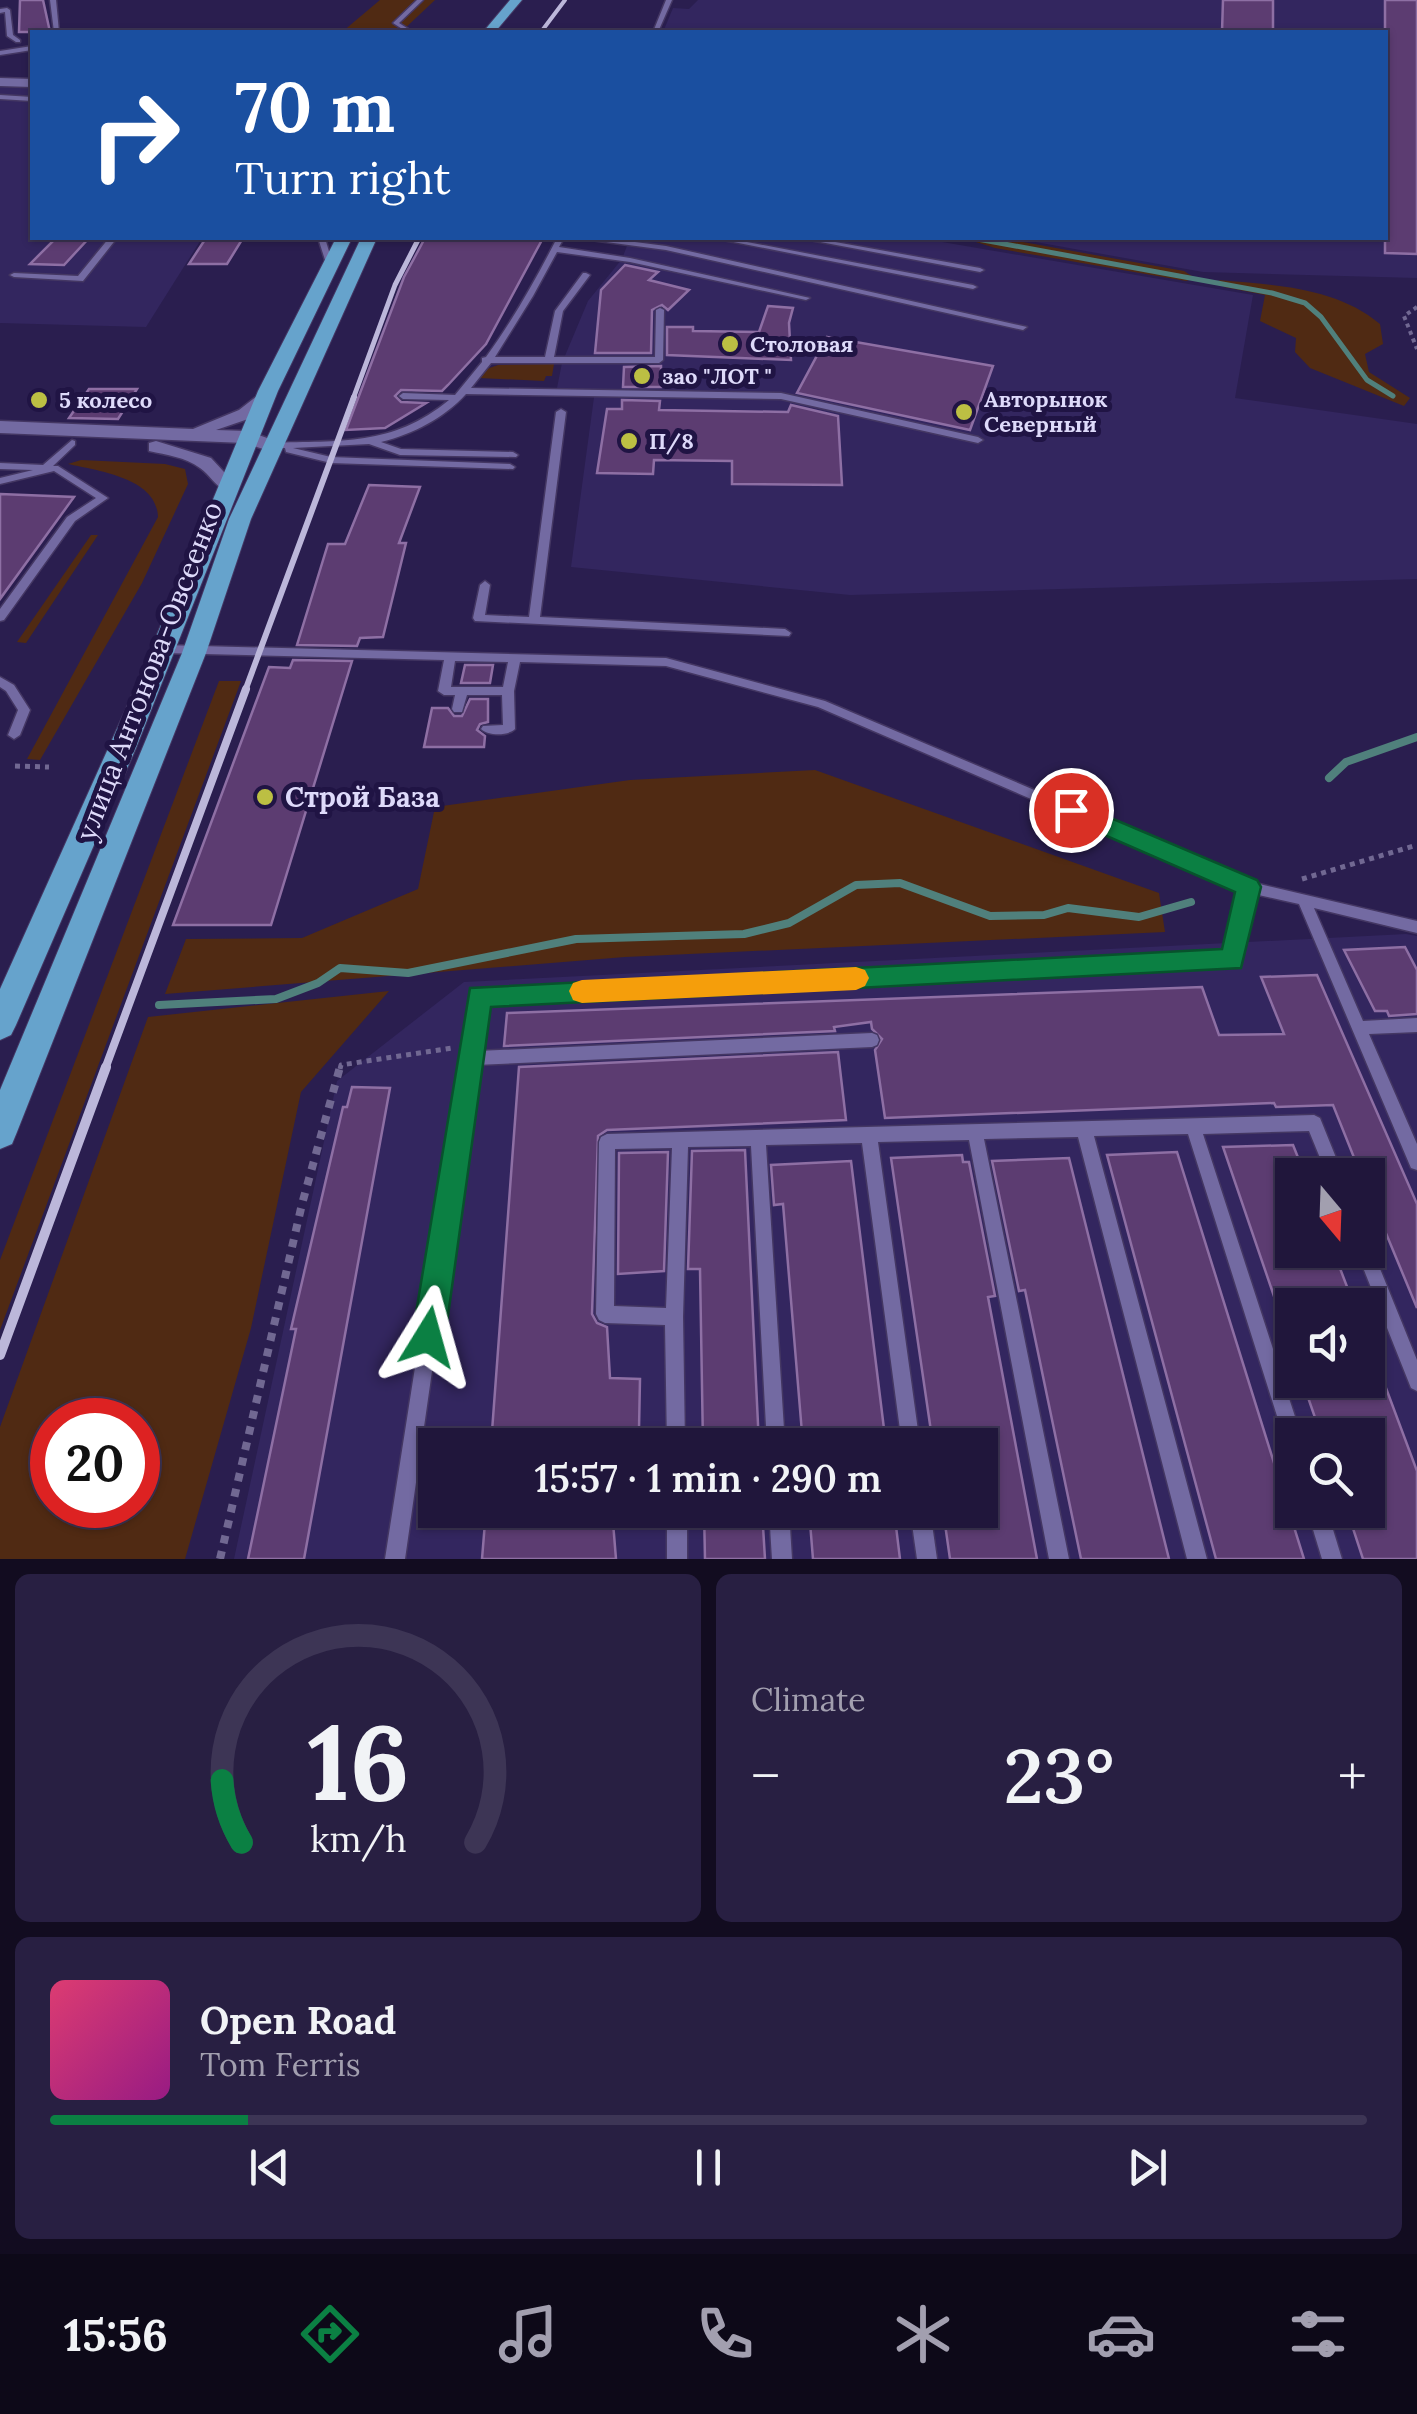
<!DOCTYPE html>
<meta charset="utf-8">
<style>
:root{--surface:#20163b;--page:#281f42;--text:#f1f3f6;--muted:#a29faf;--line:#3d3555;--accent:#0b8043}
body{margin:0;font-family:Lora,serif;background:var(--page);color:var(--text);height:100vh;display:flex;flex-direction:column;font-size:38px;white-space:nowrap}
*{box-sizing:border-box;margin:0}
p{font-size:32px;color:var(--muted)}
.icon{flex:none;width:55px;height:55px;fill:none;stroke:currentColor;stroke-width:2;stroke-linecap:round;stroke-linejoin:round}
.map{position:relative;height:1559px;overflow:hidden}
.panel{display:flex;flex-direction:column;gap:15px;padding:15px;background:#120c20;flex:1}
.panel>*{flex:none}
.top-card{position:absolute;left:30px;top:30px;width:1358px;height:210px;border-radius:0px;box-shadow:0 2px 8px #0004,0 0 0 2px var(--line);background:#1a4fa0;color:#fff;overflow:hidden}
.needle{width:65px;rotate:161deg}
.buttons{position:absolute;left:1275px;top:1158px;display:grid;gap:20px}
.buttons a{display:grid;place-items:center;width:110px;height:110px;border-radius:0px;background:var(--surface);box-shadow:0 2px 8px #0004,0 0 0 2px var(--line);font-size:50px}
.speed{position:absolute;left:30px;top:1398px;display:flex;gap:20px;font-size:50px;font-weight:700;text-align:center}
.speed>*{display:grid;place-content:center;width:130px;height:130px;border-radius:50%;background:var(--surface);box-shadow:0 2px 8px #0004,0 0 0 2px var(--line);line-height:1}
.speed .limit{border:15px solid #d22;background:#fff;color:#111}
.pin{position:absolute;display:grid;place-items:center;width:85px;height:85px;color:#fff;margin:-42px;border:5px solid #fff;border-radius:50%;box-shadow:0 2px 10px #0007}
.me{position:absolute;width:110px;margin:-55px;rotate:8deg;stroke-linejoin:round;filter:drop-shadow(0 0 8px #0008)}
.turn{display:flex;align-items:center;gap:35px;height:210px;padding:0 40px;font-size:45px}
.turn .icon{width:130px;height:130px;stroke-width:2.5}
.turn b{display:block;font-size:70px;line-height:85px}
.big{font-size:75px;font-weight:600;line-height:1.1}
.panel .tile{flex:1;display:flex;flex-direction:column;justify-content:center;gap:15px;min-width:0;padding:0 35px;border-radius:15px;background:var(--page)}
.panel .dial{align-items:center;gap:0}
.dial svg{height:260px;overflow:visible;fill:none;stroke:var(--line);stroke-width:7;stroke-linecap:round;text-anchor:middle}
.dial text{fill:var(--text);stroke:none}
.song{display:flex;align-items:center;gap:30px}
.cover{width:120px;height:120px;border-radius:15px;background:linear-gradient(135deg,hsl(340 70% 55%),hsl(310 70% 35%))}
.played{height:10px;border-radius:5px;background:linear-gradient(90deg,var(--accent) 15%,var(--line) 15%)}
.keys{display:flex;justify-content:space-around;direction:ltr}
.heat{display:flex;justify-content:space-between;align-items:center;font-size:55px;direction:ltr}
.panel .tiles{flex:1;display:grid;gap:15px;grid-template-columns:1fr 1fr}
.tile:last-child{grid-column:span 2}
.trip{position:absolute;left:418px;top:1428px;width:580px;height:100px;border-radius:0px;background:var(--surface);box-shadow:0 2px 8px #0004,0 0 0 2px var(--line);font-weight:600;line-height:100px;text-align:center}
.dock{display:flex;height:160px;justify-content:space-around;align-items:center;background:#0d0918;color:var(--muted)}
.dock .icon{width:70px;height:70px}
.dock .active{color:var(--accent)}
.dock b{font-size:45px;color:var(--text)}
.map>svg:first-child{display:block}
.built{fill:#33265f;fill-rule:evenodd}
.green{fill:#502a13;fill-rule:evenodd}
.lines{fill:none;stroke-linecap:round;stroke-linejoin:round}
.stream-far1{stroke:#50807c;stroke-width:5}
.stream{stroke:#50807c;stroke-width:8}
.building{fill:#5c3c71;stroke:#8e6fa4;stroke-width:2.5}
.service-casing{stroke:#443763;stroke-width:3}
.minor-casing{stroke:#443763;stroke-width:3}
.secondary-casing{stroke:#443763;stroke-width:3}
.trunk-casing{stroke:#443763;stroke-width:2}
.path-far2{stroke:#716892;stroke-width:4;stroke-dasharray:4 4;stroke-linecap:butt}
.path-far1{stroke:#716892;stroke-width:5;stroke-dasharray:5 5;stroke-linecap:butt}
.path{stroke:#716892;stroke-width:8;stroke-dasharray:8 8;stroke-linecap:butt}
.service{fill:#736aa2;fill-rule:evenodd}
.minor{fill:#736aa2;fill-rule:evenodd}
.secondary{fill:#736aa2;fill-rule:evenodd}
.trunk{fill:#66a3cc;fill-rule:evenodd}
.rail-far4{stroke:#bcb7da;stroke-width:4}
.rail-far3{stroke:#bcb7da;stroke-width:5}
.rail-far2{stroke:#bcb7da;stroke-width:6}
.rail-far1{stroke:#bcb7da;stroke-width:8}
.rail{stroke:#bcb7da;stroke-width:10}
.route{fill:#0b8043;stroke:#07532c;stroke-width:2.5}
.slow{fill:#f59e0b}
.poi-dot{fill:#bcbf43;stroke:#201444;stroke-width:4}
.labels{text-anchor:middle;dominant-baseline:central;stroke-width:10;stroke-linejoin:round;paint-order:stroke}
.far-poi-label{font-size:22px;font-weight:bold;fill:#dedafa;stroke:#201444;text-anchor:start}
.street-label{font-size:28px;fill:#dedafa;stroke:#201444}
.poi-label{font-size:28px;font-weight:bold;fill:#dedafa;stroke:#201444;text-anchor:start}
</style>
<div class="map">
<svg width="1417" height="1559" viewBox="0 0 1417 1559">
<rect width="100%" height="100%" fill="#2a1e4f"/>
<!-- built -->
<g class="built">
<path d="M698,0H1417V278L1203,272L1013,238H1385V32H663L673,8L689,9Z"/>
<path d="M0,86L32,87V238H202L146,327L0,323Z"/>
<path d="M630,238H919L1253,295L1235,398L1417,424V579L850,595L571,567L595,390L557,388L562,363L588,301L622,259Z"/>
<path d="M1406,934L1417,936V1559H234L337,1081L464,982ZM1292,1175H1368V1250H1292ZM1292,1305H1368V1380H1292ZM1292,1435H1368V1510H1292ZM435,1445H980V1510H435Z"/>
</g>
<!-- green -->
<g class="green">
<path d="M380,0H435L401,32H342Z"/>
<path d="M963,238H1000L1184,271L1195,278L1186,281L995,248Z"/>
<path d="M1219,280C1275,285 1336,287 1380,324L1383,344L1365,354L1369,372L1410,398L1404,406L1310,368L1295,352L1296,338L1260,321L1265,295L1224,287Z"/>
<path d="M554,364L552,376H546L544,381L479,378L481,371L498,365Z"/>
<path d="M81,460L165,464L185,469L188,484L142,583L40,760L27,759L158,517C157,478 99,471 68,464Z"/>
<path d="M91,535H98L26,643L17,642Z"/>
<path d="M219,681H241L0,1330V1260Z"/>
<path d="M815,770L1159,893L1165,932L625,957L165,994L186,939L302,938L418,889L435,807L630,780Z"/>
<path d="M389,991L301,1092L251,1328L185,1559H0V1427L148,1017ZM138,1420V1505H52V1420Z"/>
</g>
<g class="lines">
<!-- stream-far1 -->
<path class="stream-far1" d="M972,238L1272,293L1305,303L1321,317L1367,380L1393,396"/>
<!-- stream -->
<g class="stream">
<path d="M1329,778L1346,762L1417,737"/>
<path d="M159,1005L276,999L318,983L340,968L408,973L576,939L744,934L789,923L856,885L900,883L990,916L1044,915L1068,908L1139,917L1191,902"/>
</g>
</g>
<!-- building -->
<g class="building">
<path d="M20,0H43L50,32H19Z"/>
<path d="M1223,0H1273V32H1222Z"/>
<path d="M1385,0H1417V254L1385,253Z"/>
<path d="M56,238H89L64,265L30,264Z"/>
<path d="M206,238H243L227,264H189Z"/>
<path d="M425,238H543L486,344L448,385L442,391L401,390L395,396L401,402L426,403L385,428L346,430L404,277Z"/>
<path d="M625,265L658,272L649,280L689,290L668,310L662,305L652,310L651,353H595L601,290Z"/>
<path d="M768,306L793,308L789,323L791,360L667,355V327H693V331L759,332Z"/>
<path d="M827,337L993,366L970,430L797,393Z"/>
<path d="M661,366V387H623L624,367Z"/>
<path d="M89,389H137L118,419L69,418Z"/>
<path d="M622,400L660,401L659,410L788,412L791,405L838,416L842,485L732,484V461L654,460L653,474L597,473L607,409H622Z"/>
<path d="M369,485L420,487L399,543H406L383,637L360,638L357,646L297,645L328,544H345Z"/>
<path d="M0,494L74,497L0,599Z"/>
<path d="M293,660L352,661L271,925H173L269,667L290,668Z"/>
<path d="M465,665H493L490,683H461Z"/>
<path d="M470,699H488V722L480,724L477,730L485,736L484,747H424L432,708H448L454,716H462Z"/>
<path d="M1405,947L1417,970V1014L1389,1016L1387,1011H1375L1344,950Z"/>
<path d="M1317,975L1417,1204V1308L1368,1190V1175H1361L1333,1105L1276,1107L1274,1103L885,1118L875,1050L882,1039L872,1029L871,1022L834,1027L835,1031L504,1046L507,1013L1202,987L1219,1035L1284,1034L1261,977Z"/>
<path d="M838,1052L846,1120L607,1130L598,1136L592,1314L597,1323L607,1327L610,1378L640,1379L639,1429L612,1432V1445H491L519,1067Z"/>
<path d="M352,1087L390,1088L304,1559H248L296,1329H291L343,1107H347Z"/>
<path d="M1293,1145L1305,1175H1292V1250H1333L1354,1305H1277L1223,1147Z"/>
<path d="M745,1150L759,1445H703L700,1269H688L692,1151Z"/>
<path d="M668,1152L664,1271L618,1274L619,1153Z"/>
<path d="M1177,1152L1304,1559H1216L1107,1155Z"/>
<path d="M962,1155L963,1162H969L995,1296L988,1297L1037,1559H950L943,1510H980V1445H933L891,1158Z"/>
<path d="M1069,1158L1169,1559H1081L1025,1290L1019,1291L992,1161Z"/>
<path d="M851,1161L886,1445H803L783,1204L774,1205L771,1165Z"/>
<path d="M1302,1380H1383L1417,1471V1559H1363L1347,1510H1368V1435H1321Z"/>
<path d="M486,1510H612L616,1559H482Z"/>
<path d="M704,1510H762L765,1559H705Z"/>
<path d="M809,1510H894L900,1559H813Z"/>
</g>
<g class="lines">
<defs>
<g id="service">
<path d="M50,0H56L59,32H54Z"/>
<path d="M417,0H423L399,23L413,32H407L393,23Z"/>
<path d="M666,0H672L658,32H653Z"/>
<path d="M7,8L10,10L13,35L20,40V42H16L7,36L5,12L0,13V9Z"/>
<path d="M32,46V50L0,55V51Z"/>
<path d="M0,95L32,97V101L0,99Z"/>
<path d="M109,238H117L83,281L14,277L10,275L14,273L78,276Z"/>
<path d="M318,238H325L333,265L326,263Z"/>
<path d="M557,238H564L559,247L630,258L810,298L806,300L630,262L557,252L533,296L495,357H545L555,311L583,273H586L590,275L563,311L554,357H655L656,310L660,308L664,310L663,360L659,363H491L471,388L781,393L978,437L983,440L978,443L781,399L466,394C444,418 413,434 381,442L401,449L513,452L518,455L516,457L400,455L369,444L293,448L331,457L510,464L515,467L513,469L331,463L286,452L285,448H269V444L272,443C340,440 392,447 449,400L403,399L399,396L403,393L455,395L482,362V358L486,357C513,320 536,279 557,238Z"/>
<path d="M587,238H604L666,246L1027,327L1023,330L666,250L591,240Z"/>
<path d="M713,238H726L973,285L977,287L973,289Z"/>
<path d="M799,238H813L980,268L984,270L980,272Z"/>
<path d="M561,409L566,412L540,617L785,629L791,633L789,636L475,621L473,618L480,585L485,581L490,585L485,615L529,617L556,412Z"/>
<path d="M72,440L75,441V445L53,466H58L108,498L75,521L4,620L0,621V609L67,517L96,498L54,471L0,484V478L33,470L0,469V463L43,465Z"/>
<path d="M163,645L666,658L825,701L1251,882L1417,921V933L1314,908L1363,1021L1417,1018V1032L1369,1034L1417,1144V1170L1411,1168L1299,904L1254,894L1239,960L1237,964L1232,966L485,1002L478,1051L872,1033L877,1035L879,1040L877,1045L872,1047L476,1065L405,1559H385L474,991L479,990L1226,954L1242,890L818,707L666,666L520,662L514,691L515,729C508,736 488,736 481,729L483,726L503,725L502,695H467L462,712H454L452,709L455,695H444L438,691L444,660L163,653L157,649ZM455,661L508,662L503,687H451Z"/>
<path d="M0,677L14,685L30,710L20,735L14,739L8,735L18,710L6,691L0,687Z"/>
<path d="M1314,1115L1320,1118L1343,1175H1327L1309,1131L1203,1134L1301,1435H1292V1444L1285,1442L1283,1435L1188,1134L1094,1136L1207,1559H1187L1078,1137L984,1139L1069,1559H1049L969,1140L878,1142L920,1445H902L862,1143L766,1145L785,1445H767L751,1146L688,1147L683,1317L685,1445H667L665,1325L605,1323L599,1320L596,1314L599,1142L601,1137L607,1134ZM672,1148L666,1308L614,1306L615,1149Z"/>
<path d="M1368,1243L1370,1244L1417,1360V1391L1411,1388L1356,1250H1368Z"/>
<rect x="667" y="1510" width="20" height="49"/>
<path d="M769,1510H789L792,1559H772Z"/>
<path d="M910,1510H930L937,1559H917Z"/>
<path d="M1307,1510H1327L1342,1559H1322Z"/>
</g>
<path id="minor" d="M0,78L32,79V87L0,86Z"/>
<g id="secondary">
<path d="M266,389L275,394L251,418L216,430L247,431L279,442L281,446L272,452L245,443L0,433V421L193,429L239,410Z"/>
<path d="M156,441L211,458L236,485L226,491C215,486 210,475 200,468C185,457 167,455 149,451V443Z"/>
</g>
<g id="trunk">
<path d="M510,0H522L495,32H483Z"/>
<path d="M336,238H352L278,391L136,748L16,1025L11,1035L0,1040V989L129,702L258,391Z"/>
<path d="M361,238H377L251,519L206,653L17,1132L12,1144L0,1149V1090L182,653L229,519Z"/>
</g>
</defs>
<!-- service casing -->
<use href="#service" class="service-casing"/>
<!-- minor casing -->
<use href="#minor" class="minor-casing"/>
<!-- secondary casing -->
<use href="#secondary" class="secondary-casing"/>
<!-- trunk casing -->
<use href="#trunk" class="trunk-casing"/>
<!-- path-far2 -->
<path class="path-far2" d="M1417,307L1404,316L1417,349"/>
<!-- path-far1 -->
<g class="path-far1">
<path d="M15,766L49,767"/>
<path d="M1302,879L1417,845"/>
<path d="M340,1069L341,1065L452,1048"/>
</g>
<!-- path -->
<path class="path" d="M220,1559L302,1204L340,1067"/>
<!-- service -->
<use href="#service" class="service"/>
<!-- minor -->
<use href="#minor" class="minor"/>
<!-- secondary -->
<use href="#secondary" class="secondary"/>
<!-- trunk -->
<use href="#trunk" class="trunk"/>
<!-- rail-far4 -->
<path class="rail-far4" d="M541,32L565,0"/>
<!-- rail-far3 -->
<path class="rail-far3" d="M353,399L395,285L419,238"/>
<!-- rail-far2 -->
<path class="rail-far2" d="M245,691L354,397"/>
<!-- rail-far1 -->
<path class="rail-far1" d="M105,1069L246,689"/>
<!-- rail -->
<path class="rail" d="M0,1355L106,1067"/>
</g>
<!-- route -->
<path class="route" d="M1071,801L1257,880L1261,887L1241,968L491,1007L445,1337L440,1349L428,1353L417,1349L412,1337L470,988L1222,949L1235,892L1063,817L1059,810L1063,804Z"/>
<!-- slow -->
<path class="slow" d="M856,967L865,970L869,978L865,986L856,990L582,1003L573,1000L569,991L573,983L582,980Z"/>
<!-- markers -->
<g class="poi-dot">
<circle cx="730" cy="344" r="10"/>
<circle cx="642" cy="376" r="10"/>
<circle cx="39" cy="400" r="10"/>
<circle cx="964" cy="412" r="10"/>
<circle cx="629" cy="441" r="10"/>
<circle cx="265" cy="797" r="10"/>
</g>
<g class="labels">
<!-- far-poi labels -->
<g class="far-poi-label">
<text x="750" y="344">Столовая</text>
<text x="662" y="376">зао "ЛОТ "</text>
<text x="984" y="399">Авторынок<tspan x="984" dy="25">Северный</tspan></text>
<text x="59" y="400">5 колесо</text>
<text x="649" y="441">П/8</text>
</g>
<!-- street labels -->
<g class="street-label">
<text transform="translate(149 671) rotate(-69)">улица Антонова-Овсеенко</text>
</g>
<!-- poi labels -->
<g class="poi-label">
<text x="285" y="797">Строй База</text>
</g>
</g>
</svg>
<div class="buttons">
<a><svg class="needle" viewBox="-14 -14 28 28"><path d="M0-13l5 13h-10z" fill="#e53935"/><path d="M0 13l5-13h-10z" fill="#a29faf"/></svg></a>
<a><svg class="icon" aria-label="sound" viewBox="0 0 24 24"><path d="M4 9h4l5-4v14l-5-4H4zM17 9q2 3 0 6"/></svg></a>
<a><svg class="icon" aria-label="search" viewBox="0 0 24 24"><circle cx="10" cy="10" r="6"/><path d="M15 15l6 6"/></svg></a>
</div>
<div class="speed"><div class="limit">20</div></div>
<div class="pin" style="left:1071px;top:810px;background:#d93025"><svg class="icon" aria-label="arrive" viewBox="0 0 24 24"><path d="M6 21V4h12l-3 4 3 4H6"/></svg></div>
<svg class="me" style="left:428px;top:1337px" viewBox="-20 -20 40 40"><path d="M0-17L14 15 0 8-14 15z" fill="#0b8043" stroke="#fff" stroke-width="4"/></svg>
<div class="trip">15:57 · 1 min · 290 m</div>
<div class="top-card">
<div class="turn"><svg class="icon" aria-label="right" viewBox="0 0 24 24"><path d="M7 20v-9h11M14 6l5 5-5 5"/></svg><div><b>70 m</b>Turn right</div></div>
</div>
</div>
<section class="panel">
<div class="tiles">
<div class="tile dial"><svg viewBox="0 0 100 80">
<path d="M14 69A42 42 0 1 1 86 69"/>
<path d="M14 69A42 42 0 0 1 8 50" stroke="#0b8043"/>
<text x="50" y="56" font-size="32" font-weight="700">16</text>
<text x="50" y="72" font-size="11">km/h</text>
</svg></div>
<div class="tile"><p>Climate</p>
<div class="heat"><a>−</a><b class="big">23°</b><a>+</a></div>
</div>
<div class="tile">
<div class="song"><i class="cover"></i><div><b>Open Road</b><p>Tom Ferris</p></div></div>
<div class="played"></div>
<div class="keys"><svg class="icon" aria-label="previous" viewBox="0 0 24 24"><path d="M18 5L8 12l10 7zM5 5v14"/></svg><svg class="icon" aria-label="pause" viewBox="0 0 24 24"><path d="M8 5v14M16 5v14"/></svg><svg class="icon" aria-label="next" viewBox="0 0 24 24"><path d="M6 5l10 7-10 7zM19 5v14"/></svg></div>
</div>
</div>
</section>
<nav class="dock">
<b>15:56</b>
<svg class="icon active" aria-label="directions" viewBox="0 0 24 24"><path d="M12 3l9 9-9 9-9-9zM9 14v-3h6M13 9l2 2-2 2"/></svg>
<svg class="icon" aria-label="music" viewBox="0 0 24 24"><path d="M9 18V5l10-2v13"/><circle cx="6" cy="18" r="3"/><circle cx="16" cy="16" r="3"/></svg>
<svg class="icon" aria-label="phone" viewBox="0 0 24 24"><path d="M5 4h4l2 5-3 2q2 4 5 5l2-3 5 2v4C11 20 4 13 5 4z"/></svg>
<svg class="icon" aria-label="climate" viewBox="0 0 24 24"><path d="M12 3v18M4 7l16 10M4 17L20 7"/></svg>
<svg class="icon" aria-label="car" viewBox="0 0 24 24"><path d="M5 17H2v-5l4-1 3-4h7l3 4 3 1v5h-3M9 17h6M6 11h13"/><circle cx="7" cy="17" r="2"/><circle cx="17" cy="17" r="2"/></svg>
<svg class="icon" aria-label="filters" viewBox="0 0 24 24"><path d="M4 7h16M4 17h16"/><circle cx="9" cy="7" r="2"/><circle cx="15" cy="17" r="2"/></svg>
</nav>
